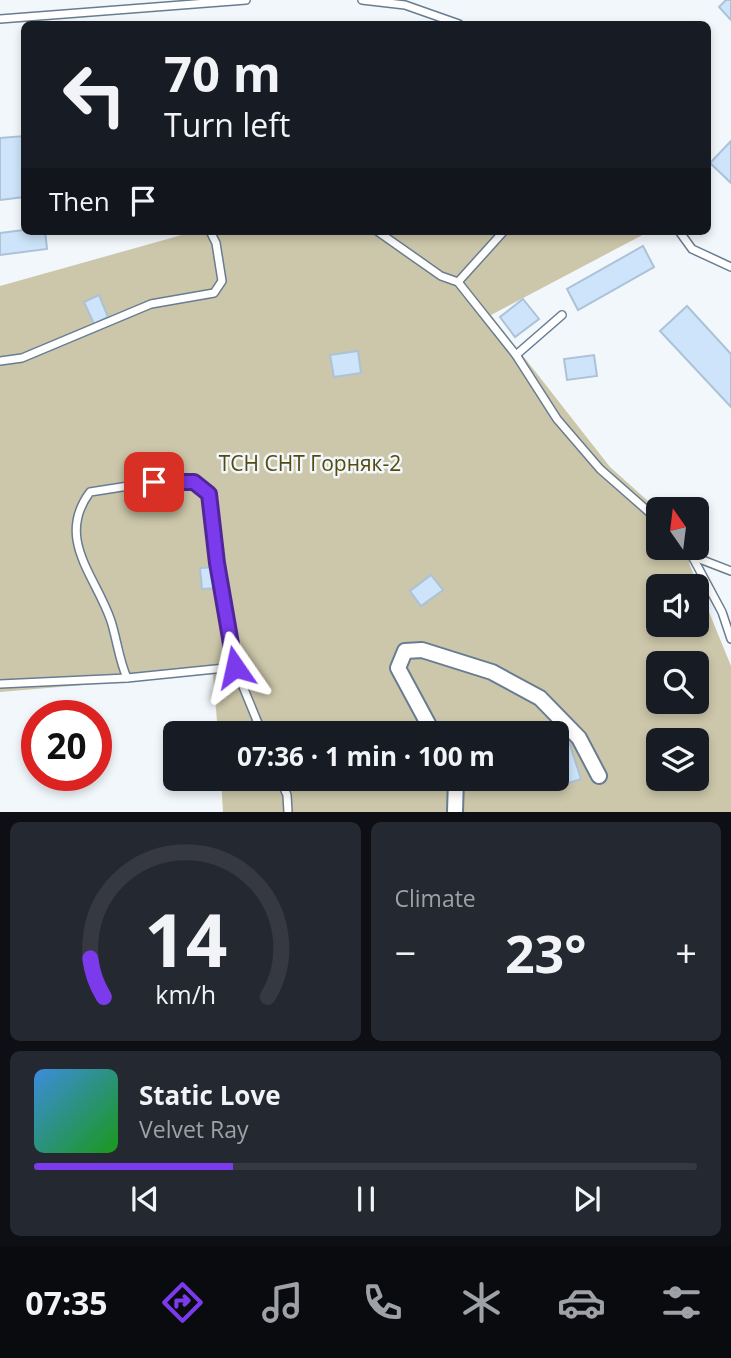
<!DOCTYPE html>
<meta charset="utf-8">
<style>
:root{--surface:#171b24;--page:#242831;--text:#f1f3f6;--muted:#9ea1a6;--line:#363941;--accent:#7c3aed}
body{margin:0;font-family:"Open Sans",sans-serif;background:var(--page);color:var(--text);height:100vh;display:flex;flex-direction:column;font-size:26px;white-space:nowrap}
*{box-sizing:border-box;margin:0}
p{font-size:23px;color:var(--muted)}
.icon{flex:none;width:38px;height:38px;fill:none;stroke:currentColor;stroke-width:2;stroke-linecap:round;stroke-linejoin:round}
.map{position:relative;height:812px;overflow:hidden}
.sheet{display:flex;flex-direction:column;gap:10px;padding:10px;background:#0d0f14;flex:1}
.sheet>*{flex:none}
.hud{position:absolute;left:21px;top:21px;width:690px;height:214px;border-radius:10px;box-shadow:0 4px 10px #0003;background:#171b24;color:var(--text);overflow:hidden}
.needle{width:46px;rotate:346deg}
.controls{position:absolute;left:646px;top:497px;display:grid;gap:14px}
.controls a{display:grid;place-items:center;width:63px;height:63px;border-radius:10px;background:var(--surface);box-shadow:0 4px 10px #0003;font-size:35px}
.speed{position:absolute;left:21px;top:700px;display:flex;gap:14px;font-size:35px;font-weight:700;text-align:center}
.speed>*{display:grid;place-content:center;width:91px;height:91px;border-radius:50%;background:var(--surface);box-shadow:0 4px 10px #0003;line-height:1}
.speed .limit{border:10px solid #d22;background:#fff;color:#111}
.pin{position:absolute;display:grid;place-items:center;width:60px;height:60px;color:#fff;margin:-30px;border-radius:14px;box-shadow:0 4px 10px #0006}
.me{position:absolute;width:77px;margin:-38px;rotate:349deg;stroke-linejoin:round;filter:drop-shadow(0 0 5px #0008)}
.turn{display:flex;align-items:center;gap:24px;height:147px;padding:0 28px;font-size:32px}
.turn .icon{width:91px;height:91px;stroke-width:2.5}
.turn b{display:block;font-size:49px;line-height:60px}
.then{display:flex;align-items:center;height:66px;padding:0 28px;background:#0003;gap:14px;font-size:26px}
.big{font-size:52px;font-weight:700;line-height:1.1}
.sheet .widget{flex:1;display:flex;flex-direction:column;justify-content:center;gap:10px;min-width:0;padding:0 24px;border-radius:10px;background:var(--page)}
.sheet .dial{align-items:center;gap:0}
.dial svg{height:182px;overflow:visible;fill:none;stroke:var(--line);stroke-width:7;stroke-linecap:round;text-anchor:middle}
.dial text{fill:var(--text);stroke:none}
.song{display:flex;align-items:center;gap:21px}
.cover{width:84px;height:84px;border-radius:10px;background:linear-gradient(135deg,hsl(210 70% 55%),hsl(120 70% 35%))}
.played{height:7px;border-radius:4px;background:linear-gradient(90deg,var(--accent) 30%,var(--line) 30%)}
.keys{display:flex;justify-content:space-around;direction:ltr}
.heat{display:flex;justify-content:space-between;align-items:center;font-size:38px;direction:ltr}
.sheet .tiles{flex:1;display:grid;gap:10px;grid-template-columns:1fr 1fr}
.widget:last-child{grid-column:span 2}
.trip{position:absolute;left:163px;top:721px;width:406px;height:70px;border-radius:10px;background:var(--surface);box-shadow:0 4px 10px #0003;font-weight:700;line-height:70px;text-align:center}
.dock{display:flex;height:112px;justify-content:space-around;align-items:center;background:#090b0e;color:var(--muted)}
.dock .icon{width:49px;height:49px}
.dock .active{color:var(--accent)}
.dock b{font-size:32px;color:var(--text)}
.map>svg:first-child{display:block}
.green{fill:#ccc7aa;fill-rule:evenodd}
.building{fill:#cde4fa;stroke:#abc2d7;stroke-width:2}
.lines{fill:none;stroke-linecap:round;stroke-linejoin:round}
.lane-casing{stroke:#687d91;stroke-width:10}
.street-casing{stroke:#687d91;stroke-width:18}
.lane{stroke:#fff;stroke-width:7}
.street{stroke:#fff;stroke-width:14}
.route-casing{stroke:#51269a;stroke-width:18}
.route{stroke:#7c3aed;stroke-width:12}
.labels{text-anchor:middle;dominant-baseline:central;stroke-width:5;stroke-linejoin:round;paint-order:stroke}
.park-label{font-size:21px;fill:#544a10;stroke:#f2f7fb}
</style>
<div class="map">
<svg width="731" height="812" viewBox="0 0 731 812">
<rect width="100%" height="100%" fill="#f2f7fb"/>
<!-- green -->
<path class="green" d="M196,231H650L491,315L610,467L658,510V548L699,546L689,563L731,666V812H223L221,779H556V733H218L213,674L0,692V286ZM658,586H696V625H658ZM658,663H696V702H658ZM658,740H696V779H658Z"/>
<!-- building -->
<g class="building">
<path d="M726,0H731V20L719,7Z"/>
<path d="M24,136V197L0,200V138Z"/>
<path d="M731,141V183L710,163Z"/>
<path d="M24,230L45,231L47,249L0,255V233Z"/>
<path d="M643,246L654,267L578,310L567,289Z"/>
<path d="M99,295L108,317L94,324L84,302Z"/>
<path d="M523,299L539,319L515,337L500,317Z"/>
<path d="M687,306L731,354V407L660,331Z"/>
<path d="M358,351L361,373L334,377L330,355Z"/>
<path d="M594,355L597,376L567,380L564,359Z"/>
<path d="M216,567L218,588L202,589L200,568Z"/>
<path d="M431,575L443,590L421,606L410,591Z"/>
<path d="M568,739L581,779L556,787L553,779H556V742Z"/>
</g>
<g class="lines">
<defs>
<g id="lane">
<path d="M362,0L405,5L459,24"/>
<path d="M0,19L246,0"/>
<path d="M377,231L441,276L458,282L516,355L557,419L600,469L658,520"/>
<path d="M679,231L692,249L731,267"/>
<path d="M458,282L504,231"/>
<path d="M516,355L562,315"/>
<path d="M0,361L22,358L151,304L214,293L222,281L216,243L210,231"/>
<path d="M684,548L692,556L731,571"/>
<path d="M692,556L722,612L731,639"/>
<path d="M127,678L235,667"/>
<path d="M0,684L127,678C119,660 117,640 111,621C96,576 55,539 90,492L154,482H194L209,494L223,602L235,667L262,733"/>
<path d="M280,779L287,795L288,812"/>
</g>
<g id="street">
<path d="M433,733L398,668L405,651L422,650L492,672L540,698L579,738L599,776"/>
<path d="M455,812L456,779"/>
</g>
</defs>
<!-- lane casing -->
<use href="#lane" class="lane-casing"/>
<!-- street casing -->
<use href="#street" class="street-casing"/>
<!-- lane -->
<use href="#lane" class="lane"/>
<!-- street -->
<use href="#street" class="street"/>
</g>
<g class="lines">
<defs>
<path id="route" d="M154,482H194L209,494L217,563L235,667"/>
</defs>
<!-- route casing -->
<use href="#route" class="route-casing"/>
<!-- route -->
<use href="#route" class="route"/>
</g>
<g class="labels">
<!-- park labels -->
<g class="park-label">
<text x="310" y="463">ТСН СНТ Горняк-2</text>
</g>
</g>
</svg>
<div class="controls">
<a><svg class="needle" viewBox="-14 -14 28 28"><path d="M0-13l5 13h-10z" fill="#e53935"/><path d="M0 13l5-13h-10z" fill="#9ea1a6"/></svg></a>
<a><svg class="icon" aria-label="sound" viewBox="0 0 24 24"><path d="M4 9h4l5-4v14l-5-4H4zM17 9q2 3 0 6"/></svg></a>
<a><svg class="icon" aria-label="search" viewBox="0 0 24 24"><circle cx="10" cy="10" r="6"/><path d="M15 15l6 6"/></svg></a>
<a><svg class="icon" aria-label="layers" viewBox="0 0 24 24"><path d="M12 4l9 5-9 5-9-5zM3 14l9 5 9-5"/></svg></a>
</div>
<div class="speed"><div class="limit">20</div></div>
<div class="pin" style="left:154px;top:482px;background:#d93025"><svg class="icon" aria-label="arrive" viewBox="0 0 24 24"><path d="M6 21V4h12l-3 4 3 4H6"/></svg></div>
<svg class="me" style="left:235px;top:667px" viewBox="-20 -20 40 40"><path d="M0-17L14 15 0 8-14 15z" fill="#7c3aed" stroke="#fff" stroke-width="4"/></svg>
<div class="trip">07:36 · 1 min · 100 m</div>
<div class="hud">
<div class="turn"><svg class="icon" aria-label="left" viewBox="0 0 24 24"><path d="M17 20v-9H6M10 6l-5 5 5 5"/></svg><div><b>70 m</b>Turn left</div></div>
<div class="then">Then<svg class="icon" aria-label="arrive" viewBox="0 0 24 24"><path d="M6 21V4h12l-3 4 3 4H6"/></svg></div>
</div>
</div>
<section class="sheet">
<div class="tiles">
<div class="widget dial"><svg viewBox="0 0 100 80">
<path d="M14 69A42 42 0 1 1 86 69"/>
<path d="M14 69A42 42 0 0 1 8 52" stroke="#7c3aed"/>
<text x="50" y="56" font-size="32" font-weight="700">14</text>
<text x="50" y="72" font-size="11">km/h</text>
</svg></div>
<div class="widget"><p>Climate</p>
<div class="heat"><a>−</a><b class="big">23°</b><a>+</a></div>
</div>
<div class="widget">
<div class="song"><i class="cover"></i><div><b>Static Love</b><p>Velvet Ray</p></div></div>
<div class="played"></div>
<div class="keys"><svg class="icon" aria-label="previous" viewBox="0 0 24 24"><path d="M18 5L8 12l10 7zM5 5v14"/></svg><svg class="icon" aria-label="pause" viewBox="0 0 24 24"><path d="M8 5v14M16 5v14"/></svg><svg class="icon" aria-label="next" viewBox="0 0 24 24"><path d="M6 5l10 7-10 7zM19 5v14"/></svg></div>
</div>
</div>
</section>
<nav class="dock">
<b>07:35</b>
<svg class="icon active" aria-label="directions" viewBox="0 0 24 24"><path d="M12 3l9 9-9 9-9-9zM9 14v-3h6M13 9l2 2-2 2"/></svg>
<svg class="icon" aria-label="music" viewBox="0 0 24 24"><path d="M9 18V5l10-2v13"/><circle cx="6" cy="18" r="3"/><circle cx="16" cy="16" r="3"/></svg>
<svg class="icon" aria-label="phone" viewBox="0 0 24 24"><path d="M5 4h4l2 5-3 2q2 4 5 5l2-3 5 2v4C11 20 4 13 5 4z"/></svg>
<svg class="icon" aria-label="climate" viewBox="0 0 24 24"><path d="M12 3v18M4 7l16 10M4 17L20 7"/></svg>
<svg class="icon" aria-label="car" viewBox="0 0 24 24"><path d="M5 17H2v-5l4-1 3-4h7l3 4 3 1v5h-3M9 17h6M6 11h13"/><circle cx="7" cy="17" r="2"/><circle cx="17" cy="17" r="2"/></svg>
<svg class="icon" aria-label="filters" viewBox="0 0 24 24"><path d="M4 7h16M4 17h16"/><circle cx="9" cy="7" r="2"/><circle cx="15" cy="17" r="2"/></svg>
</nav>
